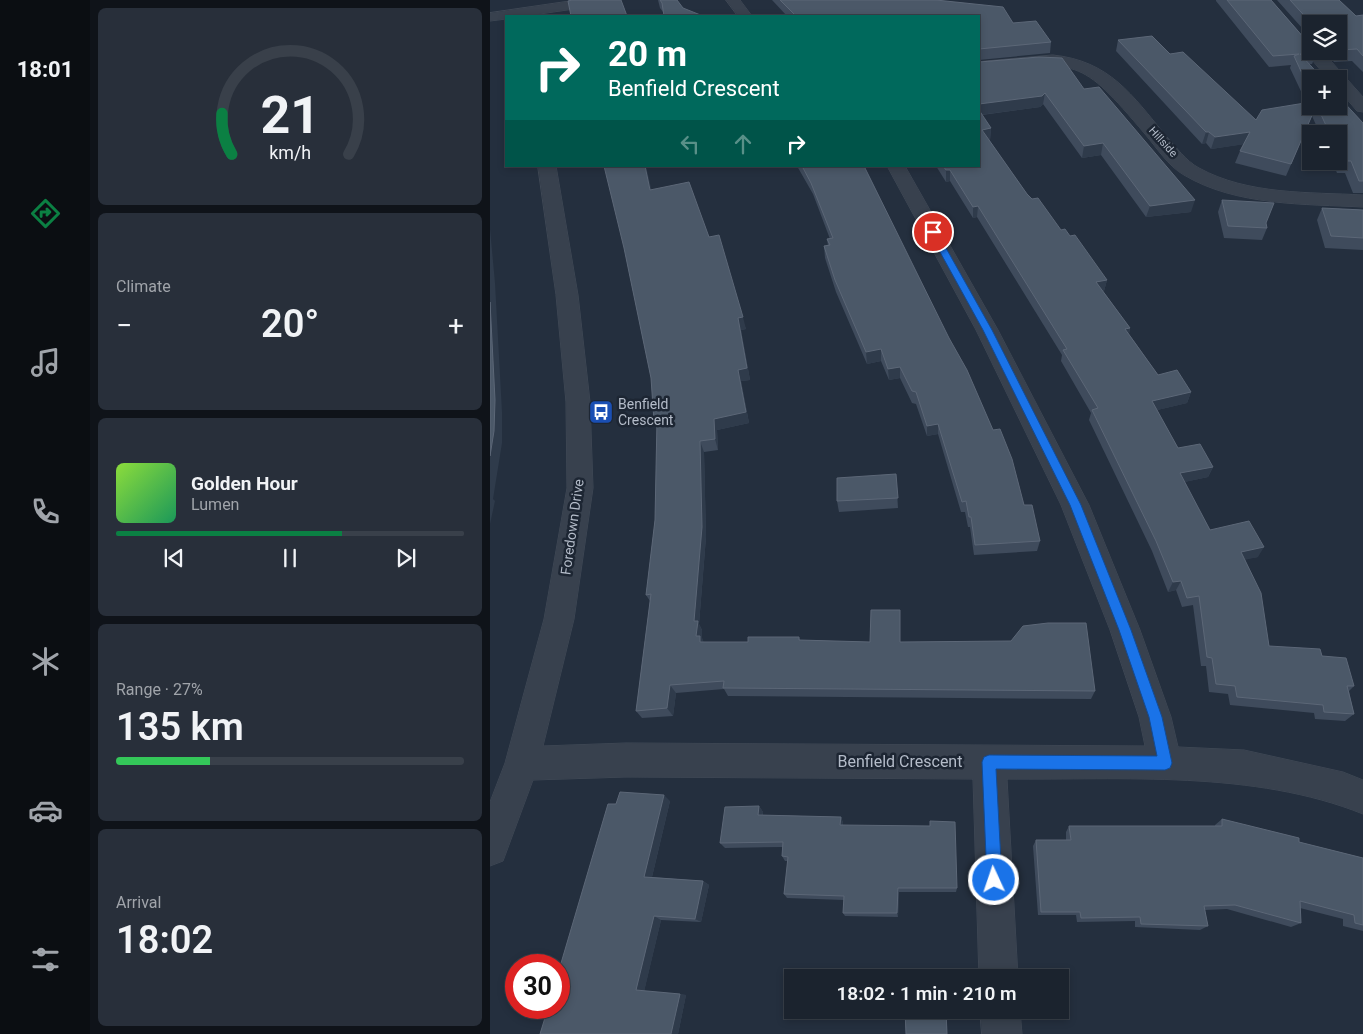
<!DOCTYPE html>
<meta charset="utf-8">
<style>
:root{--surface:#1b232e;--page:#282f3a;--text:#f1f3f6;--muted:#a0a4aa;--line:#39404a;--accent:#0b8043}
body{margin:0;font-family:Roboto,sans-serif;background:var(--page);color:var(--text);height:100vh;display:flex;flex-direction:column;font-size:19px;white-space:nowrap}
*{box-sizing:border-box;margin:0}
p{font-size:16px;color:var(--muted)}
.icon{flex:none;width:28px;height:28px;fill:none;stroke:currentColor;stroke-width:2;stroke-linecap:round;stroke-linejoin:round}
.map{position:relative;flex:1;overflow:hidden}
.drawer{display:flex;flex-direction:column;gap:8px;padding:8px;background:#0f1319;width:400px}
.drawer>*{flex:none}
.hud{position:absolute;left:15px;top:15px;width:475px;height:152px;border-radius:0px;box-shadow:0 2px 8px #0003,0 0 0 1px var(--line);background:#00695c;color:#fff;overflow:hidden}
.fabs{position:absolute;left:812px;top:15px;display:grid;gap:10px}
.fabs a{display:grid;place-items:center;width:45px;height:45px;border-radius:0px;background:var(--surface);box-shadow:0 2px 8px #0003,0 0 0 1px var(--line);font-size:25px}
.speed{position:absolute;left:15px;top:954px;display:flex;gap:10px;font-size:25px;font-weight:700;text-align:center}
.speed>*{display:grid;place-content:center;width:65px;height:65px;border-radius:50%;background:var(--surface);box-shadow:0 2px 8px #0003,0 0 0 1px var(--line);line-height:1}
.speed .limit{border:8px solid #d22;background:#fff;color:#111}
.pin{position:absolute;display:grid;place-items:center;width:42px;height:42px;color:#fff;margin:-21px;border:2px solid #fff;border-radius:50%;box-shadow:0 1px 5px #0007}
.me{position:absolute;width:55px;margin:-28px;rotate:357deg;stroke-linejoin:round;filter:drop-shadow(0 0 4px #0008)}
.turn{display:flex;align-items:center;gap:18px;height:105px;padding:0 20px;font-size:22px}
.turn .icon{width:65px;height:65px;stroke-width:2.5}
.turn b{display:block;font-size:35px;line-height:42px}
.lanes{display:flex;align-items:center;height:48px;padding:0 20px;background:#0003;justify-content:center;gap:25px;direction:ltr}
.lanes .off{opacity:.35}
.big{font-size:38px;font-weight:600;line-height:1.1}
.drawer .tile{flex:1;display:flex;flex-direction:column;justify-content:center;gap:8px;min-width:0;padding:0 18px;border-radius:8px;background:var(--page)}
.drawer .dial{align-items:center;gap:0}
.dial svg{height:130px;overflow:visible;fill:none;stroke:var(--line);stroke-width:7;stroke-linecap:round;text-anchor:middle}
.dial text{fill:var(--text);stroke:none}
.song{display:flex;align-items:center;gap:15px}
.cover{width:60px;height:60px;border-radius:8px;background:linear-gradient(135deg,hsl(90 70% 55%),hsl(150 70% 35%))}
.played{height:5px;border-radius:2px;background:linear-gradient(90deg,var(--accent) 65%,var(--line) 65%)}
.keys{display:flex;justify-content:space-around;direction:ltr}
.heat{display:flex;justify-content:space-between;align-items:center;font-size:28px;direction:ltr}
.charge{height:8px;border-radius:4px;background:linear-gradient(90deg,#34c759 27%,var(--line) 0)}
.trip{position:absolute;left:294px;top:969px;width:285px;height:50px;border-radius:0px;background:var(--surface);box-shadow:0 2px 8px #0003,0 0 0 1px var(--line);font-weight:600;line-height:50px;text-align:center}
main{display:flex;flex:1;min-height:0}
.tab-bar{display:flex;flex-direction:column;width:90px;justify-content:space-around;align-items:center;background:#0b0e12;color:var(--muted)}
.tab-bar .icon{width:35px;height:35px}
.tab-bar .current{color:var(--accent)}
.tab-bar b{font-size:22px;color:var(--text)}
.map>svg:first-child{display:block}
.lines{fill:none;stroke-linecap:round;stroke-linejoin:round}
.minor-casing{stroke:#414a57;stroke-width:1}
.minor{fill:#38414e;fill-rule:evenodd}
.wall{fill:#3f4b5c}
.shaded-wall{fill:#2f3b4b}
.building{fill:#4b5868;stroke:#5c6777}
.route{fill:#1a73e8;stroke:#114b97}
.labels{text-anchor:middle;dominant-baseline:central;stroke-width:5;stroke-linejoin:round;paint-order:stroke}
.far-street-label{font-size:11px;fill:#b4bcc9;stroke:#1d2633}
.poi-label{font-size:14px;fill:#b4bcc9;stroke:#1d2633;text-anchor:start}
.street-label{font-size:14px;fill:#b4bcc9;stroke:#1d2633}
.near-street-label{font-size:16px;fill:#b4bcc9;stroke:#1d2633}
</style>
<main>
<nav class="tab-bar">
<b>18:01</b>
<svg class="icon current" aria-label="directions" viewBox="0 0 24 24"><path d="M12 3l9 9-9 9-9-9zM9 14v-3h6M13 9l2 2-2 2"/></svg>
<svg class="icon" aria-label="music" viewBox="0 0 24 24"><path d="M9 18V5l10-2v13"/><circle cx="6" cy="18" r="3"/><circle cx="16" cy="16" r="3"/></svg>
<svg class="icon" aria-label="phone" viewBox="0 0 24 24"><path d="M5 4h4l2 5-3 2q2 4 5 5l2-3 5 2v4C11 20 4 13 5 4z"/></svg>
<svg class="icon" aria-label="climate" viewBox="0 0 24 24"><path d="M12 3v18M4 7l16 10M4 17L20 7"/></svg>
<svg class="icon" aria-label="car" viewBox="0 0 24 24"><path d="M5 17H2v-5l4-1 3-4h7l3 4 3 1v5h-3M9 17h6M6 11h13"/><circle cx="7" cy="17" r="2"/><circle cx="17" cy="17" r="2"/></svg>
<svg class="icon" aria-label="filters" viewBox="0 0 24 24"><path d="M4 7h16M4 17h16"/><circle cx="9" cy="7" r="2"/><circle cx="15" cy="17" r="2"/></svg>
</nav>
<section class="drawer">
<div class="tile dial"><svg viewBox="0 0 100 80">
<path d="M14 69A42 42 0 1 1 86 69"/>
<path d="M14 69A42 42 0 0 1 8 44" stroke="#0b8043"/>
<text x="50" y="56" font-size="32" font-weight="700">21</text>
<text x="50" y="72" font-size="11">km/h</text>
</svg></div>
<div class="tile"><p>Climate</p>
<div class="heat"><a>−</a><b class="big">20°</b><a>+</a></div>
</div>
<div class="tile">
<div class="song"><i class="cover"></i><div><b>Golden Hour</b><p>Lumen</p></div></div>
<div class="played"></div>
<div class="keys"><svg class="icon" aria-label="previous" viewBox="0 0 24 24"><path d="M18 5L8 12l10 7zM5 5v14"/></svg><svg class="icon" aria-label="pause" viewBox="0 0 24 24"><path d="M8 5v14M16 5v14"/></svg><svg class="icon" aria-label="next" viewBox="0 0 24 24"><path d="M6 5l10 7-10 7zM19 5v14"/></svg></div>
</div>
<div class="tile"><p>Range · 27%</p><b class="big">135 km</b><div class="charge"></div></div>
<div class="tile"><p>Arrival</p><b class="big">18:02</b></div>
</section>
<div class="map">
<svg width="873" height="1034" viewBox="0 0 873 1034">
<rect width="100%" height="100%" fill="#242f3e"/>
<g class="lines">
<defs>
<g id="minor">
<path d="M87,0H125L118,4L36,16H16V19L0,21V13Z"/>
<path d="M236,0H250L262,16H248Z"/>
<path d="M821,47V51H832L873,97V112L867,111L849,90V79H838L817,54L815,51Z"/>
<path d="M563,55C620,61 642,95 676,136C686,147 696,161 709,168C758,195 819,192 873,195V207C815,204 746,206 694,175C678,166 667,148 655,134C589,56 588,61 489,72V62Z"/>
<path d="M48,166H66L88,295L100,402L103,488L84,619L53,746L136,743L655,746L649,717L620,630L571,505L486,330L397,166H415L508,330L599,505L650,630L681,717L688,747L754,750L853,772L873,780V814C764,770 633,780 517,779L528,978H489L483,779L136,777L43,780L13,861L0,866V802L15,763L54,619L77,488L76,402L66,295Z"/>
<path d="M490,1010H530L532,1034H492Z"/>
</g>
</defs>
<!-- minor casing -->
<use href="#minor" class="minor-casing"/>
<!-- minor -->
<use href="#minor" class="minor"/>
</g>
<!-- wall -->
<g class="wall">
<path d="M168,0H187L173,12L170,8Z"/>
<path d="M282,0H446L523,23L561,42L560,53L489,60V16H297Z"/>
<path d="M726,0H781L827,52L822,64H819L821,79V106H849L873,123V193H863L855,173H847L842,161H849V134H830L822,116L796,176L745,163L750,151L754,144L721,149L716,143L712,144L626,51L628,40L680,54L766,120L816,102L800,68L801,65L779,67L726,1Z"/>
<path d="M787,0H849L866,16L873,15V72L862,61L844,62L835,51H849V24H821V38Z"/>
<path d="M489,62L594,89L701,212L656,217L611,155L592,158L553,104L550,107L492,115L501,128L500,140H499L537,194L617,280L614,291H613L640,328L639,334L668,375L701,392L697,403L667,410L688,448L723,467L718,477L694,482L720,530L768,557L755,559L779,646L832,656L864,686L859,691L864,714L855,721L825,719L824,713L740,705L738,694L719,692L716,666H711L703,605L692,607L686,590L678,592L662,551L599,420L601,413L571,361L572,355L487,217L483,218L460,181L456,182L446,166H489Z"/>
<path d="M307,166H374L534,505L550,541L547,551L484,555L480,527H478L475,512H471L448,434L437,436L426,404L422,403L410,378L399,380L391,361L377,364L346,292L335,258L334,246H338L337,239H340L323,194Z"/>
<path d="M161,190L219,237L256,329L251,330L260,380L251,381L259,423L227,430L228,450L214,452L216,537L209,624L212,630V638L213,642H258L309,637L310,640L380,642L410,619V642L605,691L601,699L238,696L234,689L186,693L183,716L152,718L146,711L160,601L156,595L165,520L167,429L164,421L161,378L134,248Z"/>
<path d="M732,200L776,223L777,228L772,240L734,238L728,212Z"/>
<path d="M832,208L873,210V250L835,248L827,220Z"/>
<path d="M406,474L408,508L349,512L347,501Z"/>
<path d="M180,801L162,877L213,881L219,885L211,922L171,920L154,991L196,995L188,1034H50L126,804Z"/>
<path d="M269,806L273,812V815L351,817L353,823V825L467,888L466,892H409L408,917L355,916L353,913L354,900L297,898L294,894L298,861H295L292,856L293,847L235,848L230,843Z"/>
<path d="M732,819L809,842L873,858V931L853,926V919L810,908L811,923L801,927L737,909L715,910L718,926L710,930L645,927V921L587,922L586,915H548L543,846L546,840H576V832L579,826H725V825Z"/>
</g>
<!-- shaded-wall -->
<g class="shaded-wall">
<path d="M555,93L553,104L550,107L489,115V104Z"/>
<path d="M501,128L500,140L492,141V130Z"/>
<path d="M716,132H719L716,143L712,144Z"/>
<path d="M760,132L756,144L721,149L725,137Z"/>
<path d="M613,143L611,155L592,158L594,146Z"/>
<path d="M155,166H156L164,201L160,190Z"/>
<path d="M456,170H460V181L456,182Z"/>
<path d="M705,200L701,212L656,217L660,206Z"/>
<path d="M488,206L487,217L483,218V207Z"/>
<path d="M0,229L5,283L12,412V443L3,499L5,501L0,524Z"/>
<path d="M617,280L614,291L604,294L606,282Z"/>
<path d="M253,317L256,329L251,330L260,380L251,381L259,423L227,430L228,450L225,439L224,419L248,370V318Z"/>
<path d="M640,328L637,340L635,329Z"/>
<path d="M391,349V361L377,364L376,352Z"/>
<path d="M410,367V378L399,380L398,369Z"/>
<path d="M701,392L697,403L659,412L662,401Z"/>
<path d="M167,420L168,432L164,421Z"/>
<path d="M448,424V434L437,436V426Z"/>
<path d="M210,441L214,452L216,537L209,624L212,630V638L215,645L214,650L206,636L204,621Z"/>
<path d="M723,467L718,477L685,484L690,473Z"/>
<path d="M774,547L768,557L745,562L751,552Z"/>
<path d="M691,581L686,590L678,592L683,582Z"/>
<path d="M180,685L186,693L183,716L177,708Z"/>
<path d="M174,795L180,801L161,881L154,877Z"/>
<path d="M269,806L273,812L272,821L268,815Z"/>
<path d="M351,817L353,823L352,831L350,825Z"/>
<path d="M213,881L219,885L211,922L205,919Z"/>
<path d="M408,888L409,892L408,917L407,913Z"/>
<path d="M164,916L171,920L154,992L146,990Z"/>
<path d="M190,994L196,995L188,1034H181Z"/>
</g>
<!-- building -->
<g class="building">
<path d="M82,0H131L137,16H81L78,1Z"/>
<path d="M170,0H187L193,8L213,16H174L172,3Z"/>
<path d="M290,0H446L513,7L523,23L546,21L561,42L489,49V57V16H306Z"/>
<path d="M737,0H781L821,46V51H826L827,52L810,54L833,79H821V93L804,56L809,54L783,56Z"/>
<path d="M800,0H849L866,16L873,15V56L867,49L849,50V24H822Z"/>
<path d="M662,36L680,54L693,52L766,120L772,110L821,102V106H826L801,164L750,151L760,132L725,137L719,132H716L628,40Z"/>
<path d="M549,57L572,58L594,89L609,87L705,200L660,206L613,143L594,146L555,93L552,96L489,104V62Z"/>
<path d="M849,97L873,123V181H869L861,161H853L849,152V134H840L827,106H849Z"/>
<path d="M489,110L501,128L492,130L537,194L542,199L548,198L571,230L575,229L580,236L585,235L617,280L606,282L640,328L635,329L668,375L687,370L701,392L662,401L688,448L710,444L723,467L690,473L720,530L759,521L774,547L751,552L771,593L779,646L830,649L832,656L856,658L864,686H857L864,714L834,712L833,705L747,697L745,686L726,684L722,658L717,657L709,596L697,598L691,581L683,582L666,541L602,410L608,408L573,350L577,349L488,206L483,207L460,170H456L453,166H489Z"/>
<path d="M114,166H155L160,190L199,182L219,237L229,235L253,317L248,318L257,368L248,370L256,412L224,419L225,439L210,441L212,527L204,621H208L206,636H210V642H258V637H309V640L380,642L381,610H410V642L521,641L533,626L558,623H596L605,691L233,688L234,681L180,685L177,708L146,711L161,594L156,595L165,520L167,420L164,421L161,378L134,248Z"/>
<path d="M312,166H374L459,338L477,370L503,430L510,429L522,459L534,505H542L550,541L485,545L481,517H479L476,501L472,502L448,424L437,426L426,392L422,391L410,367L398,369L391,349L376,352L345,280L334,246L340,245L337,239L343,238L321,183Z"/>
<path d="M732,200L784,203L776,223L777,228L738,226Z"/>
<path d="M832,208L873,210V238L841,236Z"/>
<path d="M0,302L5,400L4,431L0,456Z"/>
<path d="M406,474L408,498L347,501V478Z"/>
<path d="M130,792L174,795L154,877L213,881L205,919L164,916L146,990L190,994L181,1034H50L58,1008H69V970L118,804H126Z"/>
<path d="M269,806L268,815L351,817L350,825L440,826V821L465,822L467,888H408L407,913H353L354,896L294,894L298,857L292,856L293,842L230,843L235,807Z"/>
<path d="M732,819L809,838V842L873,858V925L865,923L864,915L810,901L811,923L745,905L714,906L718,926L651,924L650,917L591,918L590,912H551L546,840H581L579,826H732Z"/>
<path d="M415,1010H456L457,1034H416Z"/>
</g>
<!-- route -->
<path class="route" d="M443,229L447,232L502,330L591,505L641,630L672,717L682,763L680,768L675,770L506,769L512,880L510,885L504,887L499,885L497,880L492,762L494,757L499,755L667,756L659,717L629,630L580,505L493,330L439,232Z"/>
<!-- icons -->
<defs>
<symbol id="bus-square" viewBox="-11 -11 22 22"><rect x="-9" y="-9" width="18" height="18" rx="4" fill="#1a4fb4" stroke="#1d2633"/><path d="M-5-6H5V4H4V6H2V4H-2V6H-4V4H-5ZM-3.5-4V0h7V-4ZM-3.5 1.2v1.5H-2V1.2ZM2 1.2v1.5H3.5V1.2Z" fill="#fff"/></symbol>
</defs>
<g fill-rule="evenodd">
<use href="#bus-square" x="97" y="398" width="28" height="28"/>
</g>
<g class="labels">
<!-- far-street labels -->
<g class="far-street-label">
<text transform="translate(673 142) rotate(48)">Hillside</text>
</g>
<!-- poi labels -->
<g class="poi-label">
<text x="128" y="404">Benfield<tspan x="128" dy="16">Crescent</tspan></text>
</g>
<!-- street labels -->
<g class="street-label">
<text transform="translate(82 527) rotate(-82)">Foredown Drive</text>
</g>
<!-- near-street labels -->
<g class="near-street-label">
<text x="410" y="761">Benfield Crescent</text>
</g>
</g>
</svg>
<div class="fabs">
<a><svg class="icon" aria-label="layers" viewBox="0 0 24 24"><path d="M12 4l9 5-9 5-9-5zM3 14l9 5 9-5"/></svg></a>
<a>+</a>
<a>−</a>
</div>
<div class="speed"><div class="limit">30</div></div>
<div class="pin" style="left:443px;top:232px;background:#d93025"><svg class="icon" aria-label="arrive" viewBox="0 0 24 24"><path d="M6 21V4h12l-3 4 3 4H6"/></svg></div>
<svg class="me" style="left:504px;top:880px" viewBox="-20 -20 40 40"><circle r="17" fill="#1a73e8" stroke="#fff" stroke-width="3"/><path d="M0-11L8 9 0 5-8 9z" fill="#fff"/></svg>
<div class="trip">18:02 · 1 min · 210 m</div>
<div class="hud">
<div class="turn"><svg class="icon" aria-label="right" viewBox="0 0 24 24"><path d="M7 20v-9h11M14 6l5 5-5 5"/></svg><div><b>20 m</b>Benfield Crescent</div></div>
<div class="lanes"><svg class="icon off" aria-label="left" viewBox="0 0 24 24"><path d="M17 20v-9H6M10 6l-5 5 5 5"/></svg><svg class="icon off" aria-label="ahead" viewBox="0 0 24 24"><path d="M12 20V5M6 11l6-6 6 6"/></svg><svg class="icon" aria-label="right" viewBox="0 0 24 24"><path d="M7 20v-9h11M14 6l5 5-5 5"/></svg></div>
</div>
</div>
</main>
